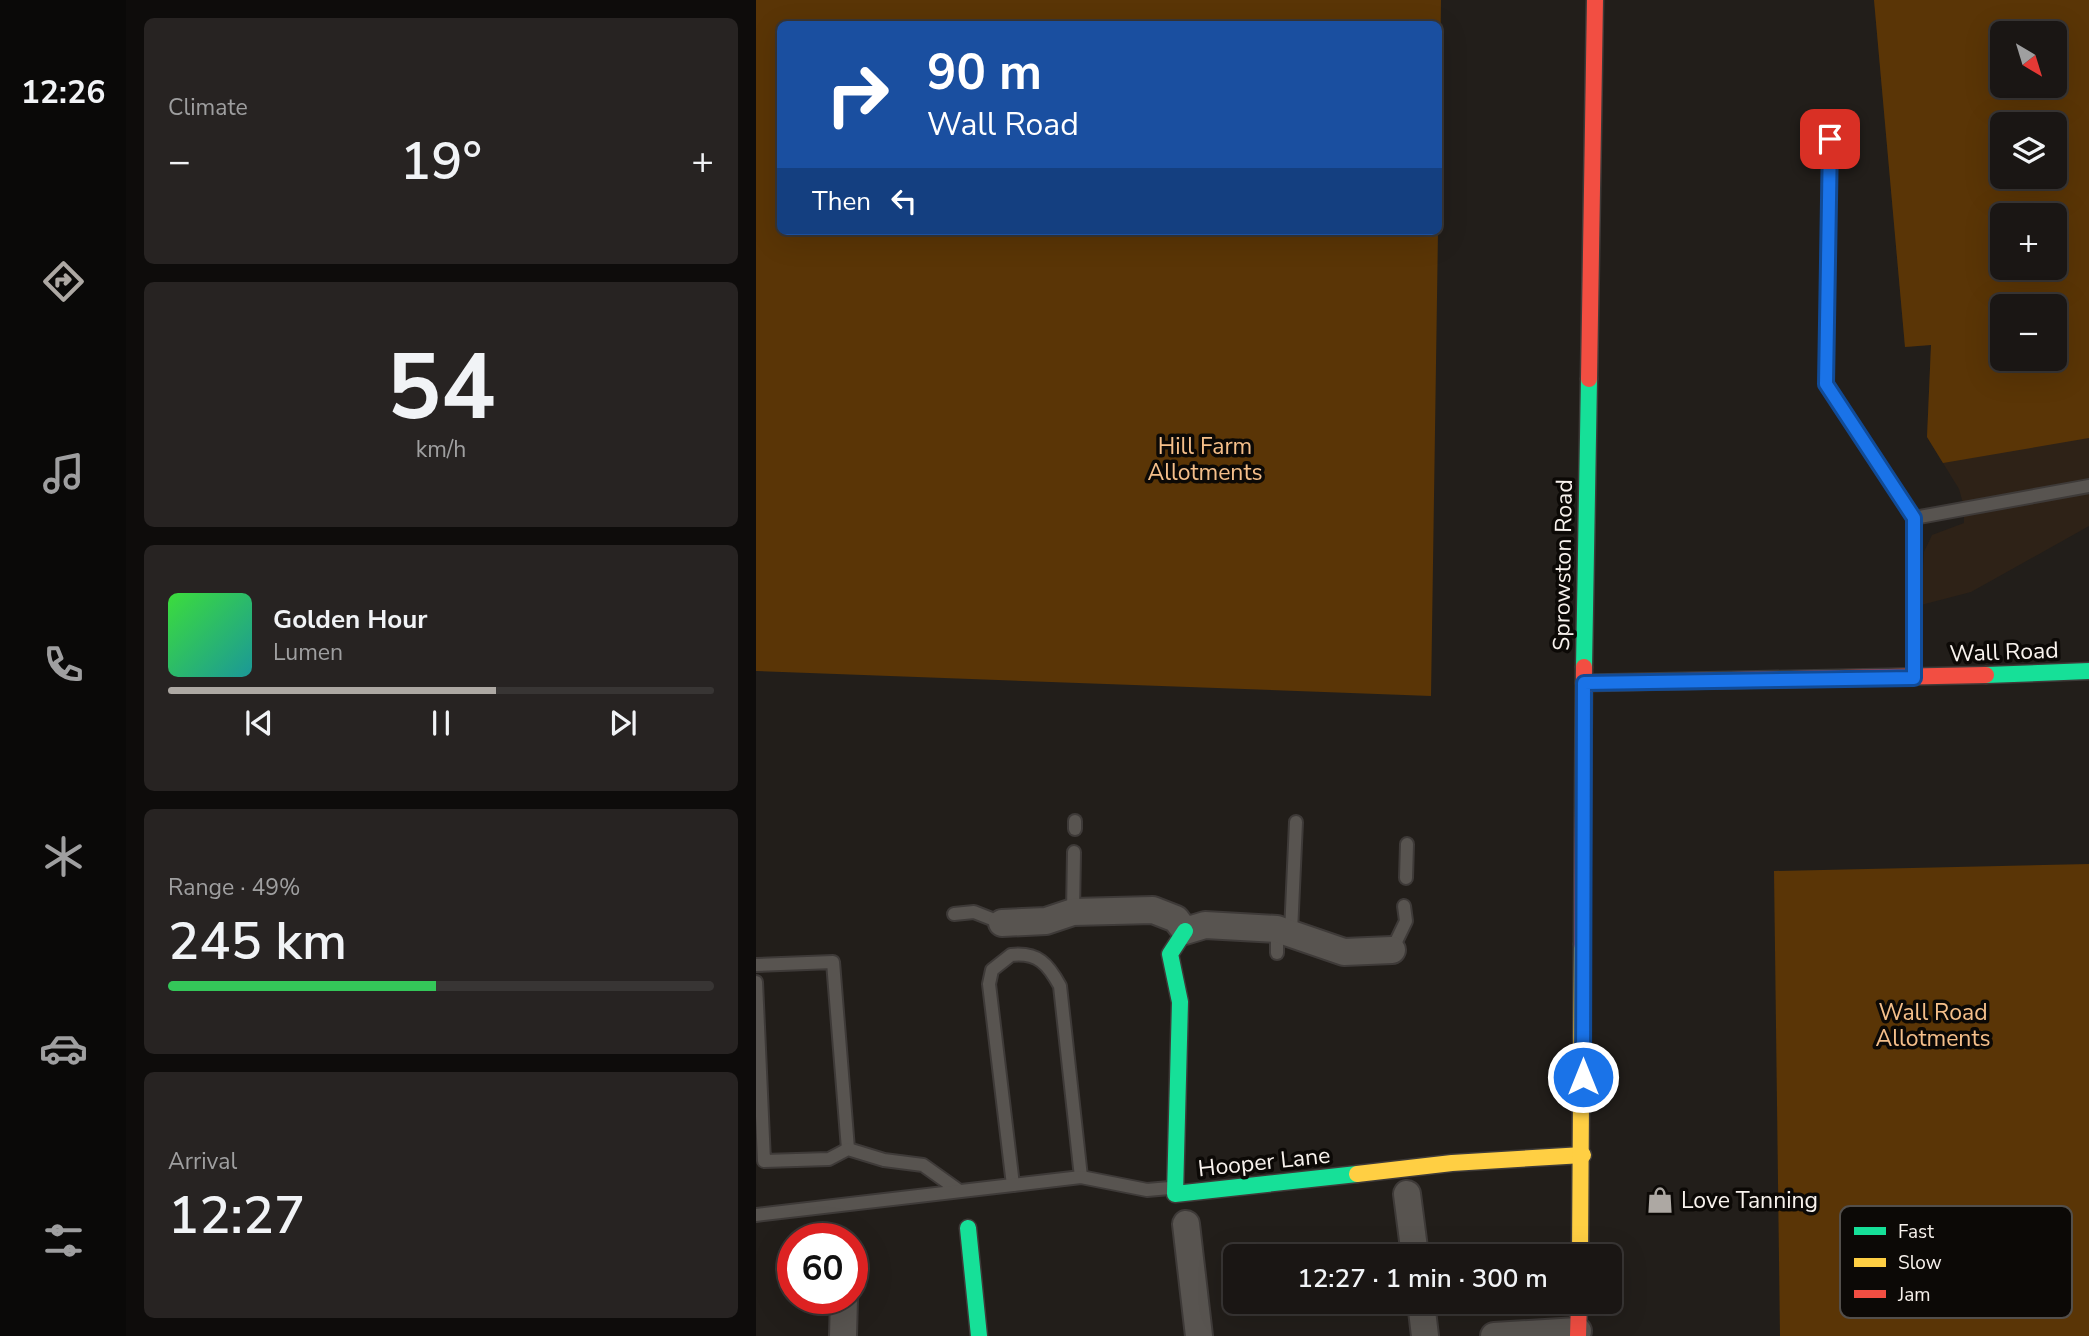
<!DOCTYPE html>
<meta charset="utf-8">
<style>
:root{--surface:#1a1614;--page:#272322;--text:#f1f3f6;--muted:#9f9fa0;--line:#383534;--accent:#ada8a3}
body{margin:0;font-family:"Nunito Sans",sans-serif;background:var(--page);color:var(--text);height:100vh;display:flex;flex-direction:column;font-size:26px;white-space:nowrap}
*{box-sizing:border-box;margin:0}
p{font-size:23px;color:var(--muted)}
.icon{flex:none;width:38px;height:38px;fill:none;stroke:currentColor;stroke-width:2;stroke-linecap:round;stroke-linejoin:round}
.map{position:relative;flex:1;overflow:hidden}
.side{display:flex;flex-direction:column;gap:18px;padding:18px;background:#0e0c0b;width:630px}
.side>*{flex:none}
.guide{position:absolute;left:21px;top:21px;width:665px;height:214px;border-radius:10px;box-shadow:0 7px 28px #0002,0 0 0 2px var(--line);background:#1a4fa0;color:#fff;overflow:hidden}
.needle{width:46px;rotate:142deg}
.fabs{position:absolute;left:1234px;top:21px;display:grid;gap:14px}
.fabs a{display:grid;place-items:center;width:77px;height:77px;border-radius:10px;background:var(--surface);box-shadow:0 7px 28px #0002,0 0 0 2px var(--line);font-size:35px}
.speed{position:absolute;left:21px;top:1223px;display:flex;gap:14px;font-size:35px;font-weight:700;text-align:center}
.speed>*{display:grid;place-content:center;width:91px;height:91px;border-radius:50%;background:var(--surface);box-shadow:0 7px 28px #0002,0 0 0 2px var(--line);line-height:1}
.speed .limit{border:10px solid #d22;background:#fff;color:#111}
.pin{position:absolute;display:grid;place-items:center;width:60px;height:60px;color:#fff;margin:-30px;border-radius:14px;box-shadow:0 4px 10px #0006}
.me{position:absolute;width:77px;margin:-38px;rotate:0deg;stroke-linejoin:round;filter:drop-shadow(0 0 5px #0008)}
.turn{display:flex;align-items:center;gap:24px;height:147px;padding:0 35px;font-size:32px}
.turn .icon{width:91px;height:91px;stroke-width:2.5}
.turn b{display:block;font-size:49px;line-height:60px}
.then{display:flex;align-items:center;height:66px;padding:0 35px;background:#0003;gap:14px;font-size:26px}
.big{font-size:52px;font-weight:600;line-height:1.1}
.side .widget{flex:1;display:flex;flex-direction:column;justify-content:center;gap:10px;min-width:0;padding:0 24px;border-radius:10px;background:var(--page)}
.side .dial{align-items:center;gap:0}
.dial b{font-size:91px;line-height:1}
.song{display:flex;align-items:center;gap:21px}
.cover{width:84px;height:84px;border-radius:10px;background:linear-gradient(135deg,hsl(120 70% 55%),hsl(180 70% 35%))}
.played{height:7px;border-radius:4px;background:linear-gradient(90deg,var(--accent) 60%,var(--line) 60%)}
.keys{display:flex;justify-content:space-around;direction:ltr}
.heat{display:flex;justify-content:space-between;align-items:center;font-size:38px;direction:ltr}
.charge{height:10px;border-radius:5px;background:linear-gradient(90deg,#34c759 49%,var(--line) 0)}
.trip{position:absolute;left:467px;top:1244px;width:399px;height:70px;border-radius:10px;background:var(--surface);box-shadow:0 7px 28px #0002,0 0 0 2px var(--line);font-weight:600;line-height:70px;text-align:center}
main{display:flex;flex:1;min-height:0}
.tabs{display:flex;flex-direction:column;width:126px;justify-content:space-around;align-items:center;background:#0a0908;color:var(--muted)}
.tabs .icon{width:49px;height:49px}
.tabs .current{color:var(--accent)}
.tabs b{font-size:32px;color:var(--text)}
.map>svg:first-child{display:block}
.built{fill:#2e2217;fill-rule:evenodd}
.green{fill:#5a3506;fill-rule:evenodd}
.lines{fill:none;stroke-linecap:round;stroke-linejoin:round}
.lane-casing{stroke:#3e3a38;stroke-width:16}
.street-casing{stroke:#3e3a38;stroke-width:30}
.fast-casing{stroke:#3e3a38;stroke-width:19}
.slow-casing{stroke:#3e3a38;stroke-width:19}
.jam-casing{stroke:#3e3a38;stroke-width:19}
.lane{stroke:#585450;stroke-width:12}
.street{stroke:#585450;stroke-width:26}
.fast{stroke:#16e098;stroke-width:16}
.slow{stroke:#ffcf43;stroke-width:16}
.jam{stroke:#f24e42;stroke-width:16}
.route-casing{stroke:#114b97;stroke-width:18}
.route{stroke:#1a73e8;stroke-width:12}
.labels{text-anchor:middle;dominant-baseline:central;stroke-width:7;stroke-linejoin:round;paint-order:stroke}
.park-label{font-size:23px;fill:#f5bf8a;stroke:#0c0906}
.street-label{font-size:23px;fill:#f8f2ed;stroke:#0c0906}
.poi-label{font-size:23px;fill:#f8f2ed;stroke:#0c0906;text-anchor:start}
.key{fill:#0c0906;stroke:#534f4b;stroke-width:2}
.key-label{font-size:19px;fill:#f8f2ed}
</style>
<main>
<nav class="tabs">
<b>12:26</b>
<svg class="icon current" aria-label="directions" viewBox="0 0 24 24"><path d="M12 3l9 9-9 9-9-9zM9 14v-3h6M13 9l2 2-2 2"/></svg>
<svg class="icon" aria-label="music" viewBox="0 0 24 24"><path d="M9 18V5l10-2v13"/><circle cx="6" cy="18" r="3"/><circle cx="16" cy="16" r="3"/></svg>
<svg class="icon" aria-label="phone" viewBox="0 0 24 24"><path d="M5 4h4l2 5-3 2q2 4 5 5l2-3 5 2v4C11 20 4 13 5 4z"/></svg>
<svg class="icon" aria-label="climate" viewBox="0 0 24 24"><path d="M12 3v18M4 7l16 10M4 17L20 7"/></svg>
<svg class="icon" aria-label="car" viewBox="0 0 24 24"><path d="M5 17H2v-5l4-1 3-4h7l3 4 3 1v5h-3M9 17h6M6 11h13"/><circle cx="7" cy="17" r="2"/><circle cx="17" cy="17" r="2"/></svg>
<svg class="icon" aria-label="filters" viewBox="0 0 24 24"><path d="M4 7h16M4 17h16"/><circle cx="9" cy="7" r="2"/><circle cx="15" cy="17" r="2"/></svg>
</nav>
<section class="side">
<div class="widget"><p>Climate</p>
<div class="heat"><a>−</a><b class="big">19°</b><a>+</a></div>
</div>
<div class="widget dial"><b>54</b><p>km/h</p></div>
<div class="widget">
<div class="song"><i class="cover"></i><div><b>Golden Hour</b><p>Lumen</p></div></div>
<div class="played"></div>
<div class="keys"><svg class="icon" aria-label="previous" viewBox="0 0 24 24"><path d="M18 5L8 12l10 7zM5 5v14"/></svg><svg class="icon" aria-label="pause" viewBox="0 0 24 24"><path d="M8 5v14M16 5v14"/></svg><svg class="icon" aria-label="next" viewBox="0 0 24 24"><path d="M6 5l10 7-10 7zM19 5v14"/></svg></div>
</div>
<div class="widget"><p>Range · 49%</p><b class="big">245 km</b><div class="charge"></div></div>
<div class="widget"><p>Arrival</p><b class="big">12:27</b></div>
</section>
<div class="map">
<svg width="1333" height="1336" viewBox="0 0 1333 1336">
<rect width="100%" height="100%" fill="#221e1a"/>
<!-- built -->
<path class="built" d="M1118,0H1333V526L1215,592L1165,605L1168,552L1176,535L1208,523V507L1203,489L1171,437L1175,345L1149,347ZM1246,33H1298V86H1246ZM1246,124H1298V177H1246ZM1246,215H1298V268H1246ZM1246,306H1298V359H1246Z"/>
<!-- green -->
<g class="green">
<path d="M0,0H685L683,166L682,24H24V231H682L675,696L0,671Z"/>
<path d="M1118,0H1333V438L1187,463L1171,437L1175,345L1149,347ZM1246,33H1298V86H1246ZM1246,124H1298V177H1246ZM1246,215H1298V268H1246ZM1246,306H1298V359H1246Z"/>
<path d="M1333,864V1336H1024L1018,871Z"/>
</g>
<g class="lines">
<defs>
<g id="lane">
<path d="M1074,139L1070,384L1158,518V674"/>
<path d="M1158,518L1333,486"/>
<path d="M319,829V821"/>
<path d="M650,878L651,844"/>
<path d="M317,912L318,852"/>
<path d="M198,914L218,912L246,923"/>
<path d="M521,929V953"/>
<path d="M535,932L540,822"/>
<path d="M636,950L650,921L648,906"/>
<path d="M0,965L77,962L92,1149"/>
<path d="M0,982L8,1161L73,1159L92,1149L128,1160L167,1165L202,1190"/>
<path d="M257,1185L233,984L236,970L255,955C282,952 292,964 304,986L325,1177"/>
<path d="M0,1215L325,1177L391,1190L414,1188"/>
</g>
<g id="street">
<path d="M246,923L290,921L317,912L397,910L420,919L429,931L449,925L521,929L588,952L636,950"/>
<path d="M651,1194L659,1256"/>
<path d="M430,1224L443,1336"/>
<path d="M665,1302L669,1336"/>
<path d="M87,1336L88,1298"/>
<path d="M738,1336L822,1331"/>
</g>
<g id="fast">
<path d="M828,667L833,379"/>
<path d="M1230,675L1333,671"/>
<path d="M429,931L414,954L424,1002L419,1194L601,1174"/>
<path d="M212,1228L223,1336"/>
</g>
<g id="slow">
<path d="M601,1174L696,1163L827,1155"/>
<path d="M824,1256L826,944"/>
</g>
<g id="jam">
<path d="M833,379L839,0"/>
<path d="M828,683L1230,675"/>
<path d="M826,944L828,667"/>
<path d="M822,1336L823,1302"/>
</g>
</defs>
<!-- lane casing -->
<use href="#lane" class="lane-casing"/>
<!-- street casing -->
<use href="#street" class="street-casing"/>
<!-- fast casing -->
<use href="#fast" class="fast-casing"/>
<!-- slow casing -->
<use href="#slow" class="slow-casing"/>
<!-- jam casing -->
<use href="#jam" class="jam-casing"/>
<!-- lane -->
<use href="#lane" class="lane"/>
<!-- street -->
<use href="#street" class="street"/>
<!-- fast -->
<use href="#fast" class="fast"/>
<!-- slow -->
<use href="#slow" class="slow"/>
<!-- jam -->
<use href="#jam" class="jam"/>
</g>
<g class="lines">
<defs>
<path id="route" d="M827,1077L828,683L1158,678V518L1070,384L1074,139"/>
</defs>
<!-- route casing -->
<use href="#route" class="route-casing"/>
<!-- route -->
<use href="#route" class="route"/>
</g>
<!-- icons -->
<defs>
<symbol id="shop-bare" viewBox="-9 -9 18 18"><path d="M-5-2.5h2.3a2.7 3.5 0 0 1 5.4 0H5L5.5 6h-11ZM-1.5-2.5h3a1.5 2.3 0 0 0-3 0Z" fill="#ada8a3" stroke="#0c0906" stroke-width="2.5" paint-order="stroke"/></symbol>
</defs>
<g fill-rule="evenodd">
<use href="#shop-bare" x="885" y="1181" width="38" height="38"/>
</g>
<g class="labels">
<!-- park labels -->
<g class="park-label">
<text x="449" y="446">Hill Farm<tspan x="449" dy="26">Allotments</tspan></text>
<text x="1177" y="1012">Wall Road<tspan x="1177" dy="26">Allotments</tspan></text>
</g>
<!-- street labels -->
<g class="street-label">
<text transform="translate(807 565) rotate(-89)">Sprowston Road</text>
<text transform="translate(1248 652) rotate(-2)">Wall Road</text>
<text transform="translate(508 1162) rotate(-6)">Hooper Lane</text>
</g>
<!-- poi labels -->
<g class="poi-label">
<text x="925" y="1200">Love Tanning</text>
</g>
</g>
<!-- legend -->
<rect x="1084" y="1206" width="232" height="112" rx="10" class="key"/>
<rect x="1098" y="1227" width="32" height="8" fill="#16e098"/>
<rect x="1098" y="1258" width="32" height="9" fill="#ffcf43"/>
<rect x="1098" y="1290" width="32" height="8" fill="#f24e42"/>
<g class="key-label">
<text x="1142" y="1238">Fast</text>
<text x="1142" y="1269">Slow</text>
<text x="1142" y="1301">Jam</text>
</g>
</svg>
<div class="fabs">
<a><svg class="needle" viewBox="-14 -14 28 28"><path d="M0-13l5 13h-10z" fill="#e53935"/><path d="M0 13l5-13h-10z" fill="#9f9fa0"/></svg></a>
<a><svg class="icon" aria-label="layers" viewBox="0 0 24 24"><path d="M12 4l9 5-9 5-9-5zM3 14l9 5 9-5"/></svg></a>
<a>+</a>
<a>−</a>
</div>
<div class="speed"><div class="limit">60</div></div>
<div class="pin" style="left:1074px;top:139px;background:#d93025"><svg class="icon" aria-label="arrive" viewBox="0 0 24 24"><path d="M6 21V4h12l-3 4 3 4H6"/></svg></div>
<svg class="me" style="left:827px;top:1077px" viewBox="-20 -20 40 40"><circle r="17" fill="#1a73e8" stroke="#fff" stroke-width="3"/><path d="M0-11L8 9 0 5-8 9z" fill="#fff"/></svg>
<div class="trip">12:27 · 1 min · 300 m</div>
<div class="guide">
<div class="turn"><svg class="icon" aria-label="right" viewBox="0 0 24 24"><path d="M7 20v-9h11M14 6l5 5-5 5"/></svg><div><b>90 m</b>Wall Road</div></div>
<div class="then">Then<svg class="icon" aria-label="left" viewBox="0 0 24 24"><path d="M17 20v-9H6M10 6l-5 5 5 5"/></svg></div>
</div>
</div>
</main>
